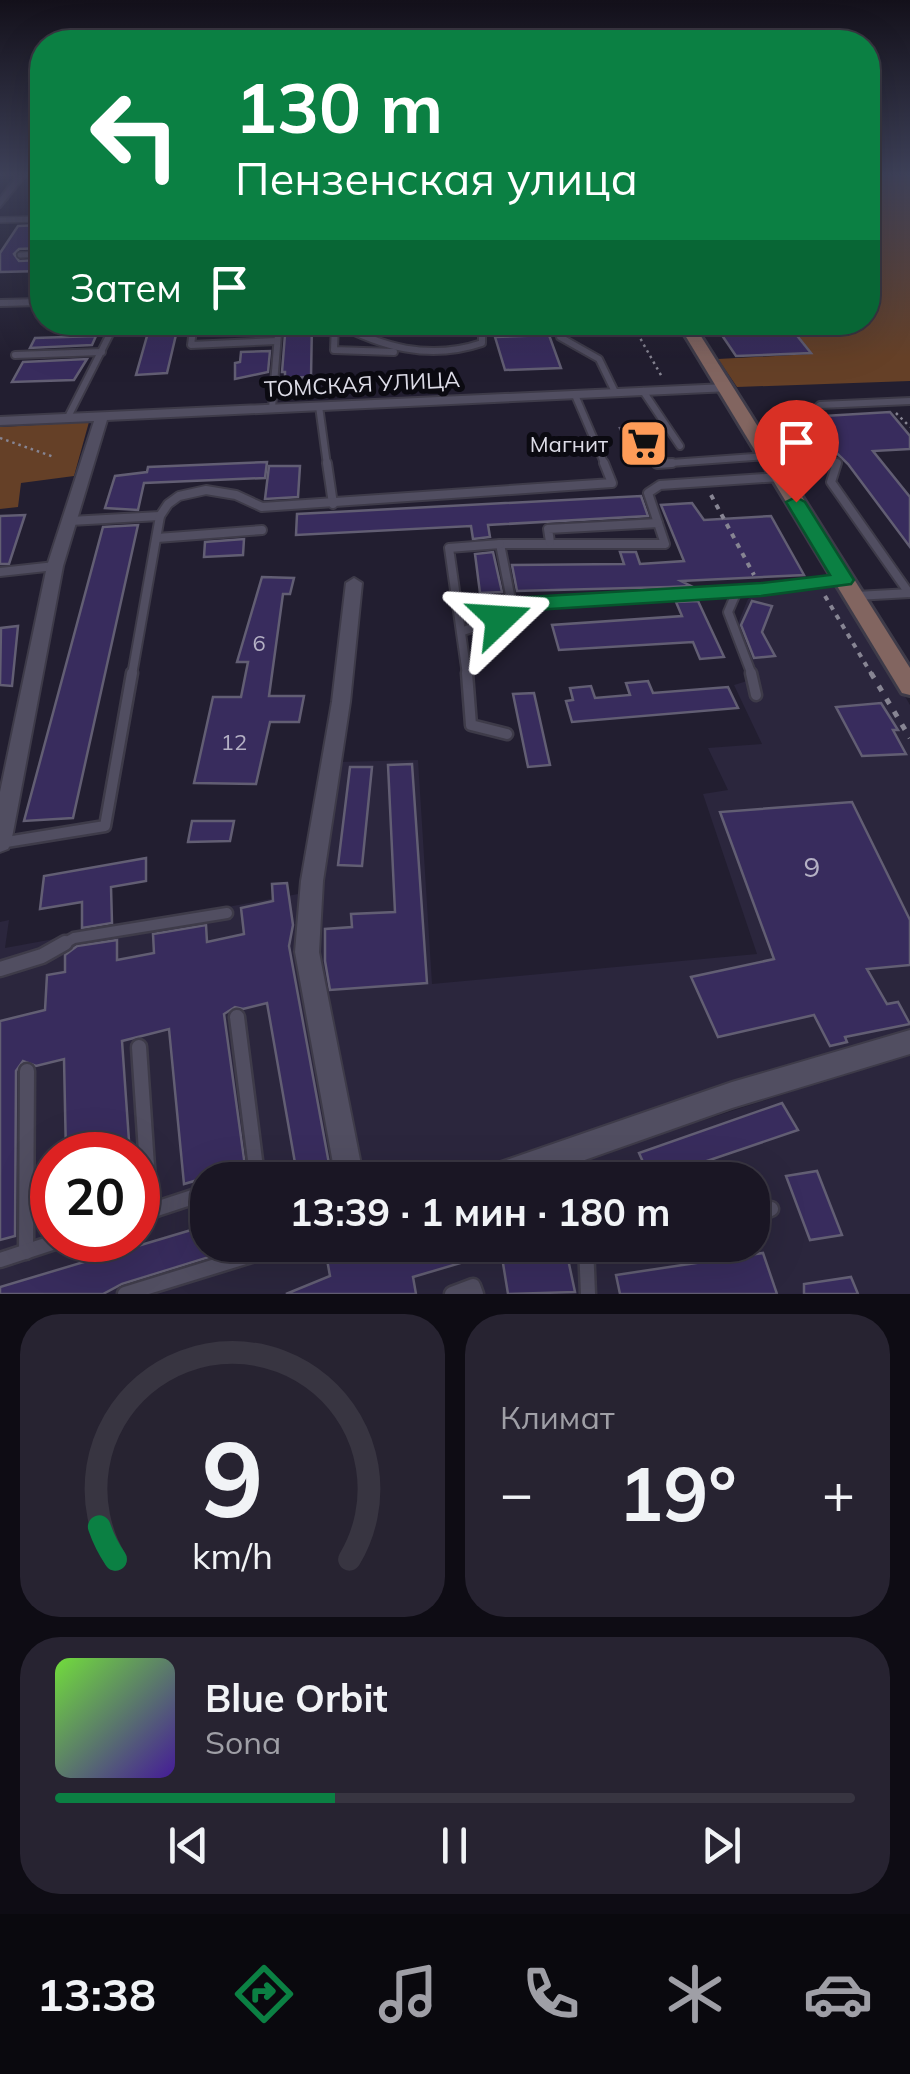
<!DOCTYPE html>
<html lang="ru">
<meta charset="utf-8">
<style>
:root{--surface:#1a1624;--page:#272331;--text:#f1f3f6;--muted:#9f9fa6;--line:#383541;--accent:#0b8043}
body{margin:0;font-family:Mulish,sans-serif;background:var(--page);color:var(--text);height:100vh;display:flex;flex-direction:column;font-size:38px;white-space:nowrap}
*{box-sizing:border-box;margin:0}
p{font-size:32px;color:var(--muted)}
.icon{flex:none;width:55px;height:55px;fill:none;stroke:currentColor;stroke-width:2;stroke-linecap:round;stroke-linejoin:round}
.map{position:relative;height:1294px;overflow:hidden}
.details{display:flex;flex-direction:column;gap:20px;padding:20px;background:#0e0c14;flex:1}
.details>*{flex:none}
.guide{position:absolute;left:30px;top:30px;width:850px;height:305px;border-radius:40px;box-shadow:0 10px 40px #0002,0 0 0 2px var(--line);background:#0b8043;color:#fff;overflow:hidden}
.speed{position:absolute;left:30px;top:1132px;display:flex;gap:20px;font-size:50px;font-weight:700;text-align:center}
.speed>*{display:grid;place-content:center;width:130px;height:130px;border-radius:50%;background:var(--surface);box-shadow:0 10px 40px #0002,0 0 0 2px var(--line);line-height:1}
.speed .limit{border:15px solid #d22;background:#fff;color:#111}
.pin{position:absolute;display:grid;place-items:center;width:85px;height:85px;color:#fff;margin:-102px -42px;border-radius:50% 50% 50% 0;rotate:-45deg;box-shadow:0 0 10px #0007}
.pin .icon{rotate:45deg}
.me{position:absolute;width:110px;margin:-55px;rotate:70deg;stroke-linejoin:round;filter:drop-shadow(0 0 8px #0008)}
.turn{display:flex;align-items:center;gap:35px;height:210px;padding:0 40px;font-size:45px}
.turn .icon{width:130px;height:130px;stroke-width:2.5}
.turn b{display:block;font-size:70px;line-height:85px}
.then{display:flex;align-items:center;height:95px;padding:0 40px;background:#0003;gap:20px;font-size:38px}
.big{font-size:75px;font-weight:700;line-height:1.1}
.details .card{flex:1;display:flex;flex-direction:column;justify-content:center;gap:15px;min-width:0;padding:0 35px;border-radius:40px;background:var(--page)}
.details .dial{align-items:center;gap:0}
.dial svg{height:260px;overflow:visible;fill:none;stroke:var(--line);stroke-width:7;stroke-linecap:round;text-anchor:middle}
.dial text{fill:var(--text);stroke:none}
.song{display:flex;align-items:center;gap:30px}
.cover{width:120px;height:120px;border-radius:15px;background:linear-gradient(135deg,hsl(100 70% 55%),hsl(260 70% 35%))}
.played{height:10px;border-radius:5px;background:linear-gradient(90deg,var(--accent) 35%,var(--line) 35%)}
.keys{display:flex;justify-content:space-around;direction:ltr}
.heat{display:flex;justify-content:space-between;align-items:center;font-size:55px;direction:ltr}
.details .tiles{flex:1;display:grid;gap:20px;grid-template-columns:1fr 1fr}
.card:last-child{grid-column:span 2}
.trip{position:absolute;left:190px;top:1162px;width:580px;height:100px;border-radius:40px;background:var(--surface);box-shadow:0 10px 40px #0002,0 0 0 2px var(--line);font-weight:700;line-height:100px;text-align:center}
.tabs{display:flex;height:160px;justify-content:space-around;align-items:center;background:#0a090e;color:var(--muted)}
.tabs .icon{width:70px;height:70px}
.tabs .active{color:var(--accent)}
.tabs b{font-size:45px;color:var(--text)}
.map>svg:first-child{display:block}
.built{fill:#2b263d;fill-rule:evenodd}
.green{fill:#654027}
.building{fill:#382c5d;stroke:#625e73;stroke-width:2.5}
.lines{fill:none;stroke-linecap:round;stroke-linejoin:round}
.lane-far4-casing{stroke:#3e3b49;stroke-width:8}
.lane-far3-casing{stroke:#3e3b49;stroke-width:10}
.lane-far2-casing{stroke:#3e3b49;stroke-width:12}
.lane-far1-casing{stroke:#3e3b49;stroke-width:15}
.lane-casing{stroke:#3e3b49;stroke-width:19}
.street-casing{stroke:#3e3b49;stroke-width:4}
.secondary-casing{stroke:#3e3b49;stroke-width:6}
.path-far2{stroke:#878593;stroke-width:2.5;stroke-dasharray:2.5 4;stroke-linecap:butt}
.path-far1{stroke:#878593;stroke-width:4;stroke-dasharray:5 6;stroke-linecap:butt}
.path{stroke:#878593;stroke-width:5;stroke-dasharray:6 9;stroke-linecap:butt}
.lane-far4{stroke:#514e61;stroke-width:5}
.lane-far3{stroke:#514e61;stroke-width:6}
.lane-far2{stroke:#514e61;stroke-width:8}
.lane-far1{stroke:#514e61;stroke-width:10}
.lane{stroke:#514e61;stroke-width:14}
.street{fill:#514e61;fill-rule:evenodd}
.secondary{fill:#826560;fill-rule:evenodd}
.route{fill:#0b8043;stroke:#07532c;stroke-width:2.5}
.labels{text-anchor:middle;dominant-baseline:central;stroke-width:10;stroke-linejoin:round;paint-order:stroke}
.far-street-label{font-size:22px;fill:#dddce7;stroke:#0b0a11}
.far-poi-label{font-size:22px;fill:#dddce7;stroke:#0b0a11;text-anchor:end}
.number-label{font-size:22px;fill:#b4b0c4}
.near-number-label{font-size:28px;fill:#b4b0c4}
</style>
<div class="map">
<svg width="910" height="1294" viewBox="0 0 910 1294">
<rect width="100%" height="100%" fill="#221e30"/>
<!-- built -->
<g class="built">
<path d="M841,585L910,705V1029L727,1085L452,1180H364L323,993L317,940L318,891L338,762L418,760L432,984L757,954L703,794L728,790L708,748L762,744L734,685L757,678L736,628L748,599L761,593Z"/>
<path d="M298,894L301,943L343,1180H208V1245H752V1180H520L910,1053V1294H0V922L9,920L5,948ZM52,1155H138V1240H52Z"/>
</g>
<!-- green -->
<g class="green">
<path d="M868,176H910V381L737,387L718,359L812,354L788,323L868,322Z"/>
<path d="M89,422L74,476L21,483L18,507L0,509V427Z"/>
</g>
<!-- building -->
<g class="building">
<path d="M42,225V248L19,249L14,254L19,261L42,260V271L0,272V253L18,226Z"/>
<path d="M151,322H179L167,373L136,375Z"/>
<path d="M286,322H312L311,377L285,378V372H282Z"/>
<path d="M713,322H786L811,353L736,356Z"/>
<path d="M549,335L561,368L505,370L495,337Z"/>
<path d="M96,336L92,345L30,348L35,338Z"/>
<path d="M270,351L268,372L235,379V363L240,362L241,352Z"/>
<path d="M87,359L74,380L12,382L23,362Z"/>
<path d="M890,412L910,436V449L873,451L910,497V547L848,464L811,428L824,416Z"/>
<path d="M649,426L664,456L636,462L620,428Z"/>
<path d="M267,462L265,478L144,483L138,510L105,508L115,476L147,472L148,467Z"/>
<path d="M269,466H300L298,497L265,499Z"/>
<path d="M641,496L648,516L488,525L490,537L473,539L471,526L296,535L297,514Z"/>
<path d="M692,503L704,520L771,516L804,575L681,581L691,586L670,587L517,591L512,565L624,564L620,552H636L640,564L684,561L661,505Z"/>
<path d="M25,515L9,564H0V516Z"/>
<path d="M138,525L73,818L24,821L103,527Z"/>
<path d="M244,539L243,555L204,557L205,542Z"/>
<path d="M493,552L502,592L480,593L475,554Z"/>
<path d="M262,577L294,578L290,594H283L269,696H304L299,722H270L256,784L194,783L213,697H241L248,662H237Z"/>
<path d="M698,601L724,657L700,659L693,642L559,650L552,625L682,616L676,602Z"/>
<path d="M752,601L772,606L762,632L775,656L754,658L741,625Z"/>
<path d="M18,626L12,686L0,685L1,628Z"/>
<path d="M648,681L653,693L728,687L738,708L572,722L566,701L573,700L570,688L591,686L595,698L630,695L626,683Z"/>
<path d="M534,693L550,765L528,767L513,694Z"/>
<path d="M881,703L898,730H893L906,754L862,756L836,707Z"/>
<path d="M412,764L427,983L330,990L325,961V929L352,927L351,914L395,912L388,765Z"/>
<path d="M350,767H372L362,866L338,865Z"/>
<path d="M852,802L910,920V965L867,969L887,1004L898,1002L910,1024L845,1037L847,1042L830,1046L814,1015L718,1037L691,977L774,959L720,812Z"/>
<path d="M192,821H234L230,841L188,842Z"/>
<path d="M146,858V881L111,887L112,923L82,928V902L40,909L44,876Z"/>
<path d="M287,883L293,925L289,946L332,1180H298L267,1003L243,1009L235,1007L224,1014L245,1166L184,1184L169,1029L122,1041L130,1155H66L64,1059L36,1066L23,1061L16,1071L15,1236L0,1240V1021L45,1010L47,975L65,972V955L77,946L117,940V960L154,953L153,934L206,925L207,942L244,934L241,908L273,901L272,884Z"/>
<path d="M782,1103L798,1130L651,1180L639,1153Z"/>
<path d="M817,1171L842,1235L810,1240L786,1176Z"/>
<path d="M208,1225V1245H248L122,1284L103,1294H0V1287Z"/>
<path d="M354,1245H565L575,1292L508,1294L501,1251L413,1277L416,1294H286L330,1276L326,1254Z"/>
<path d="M763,1253L777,1294H620L616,1275Z"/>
<path d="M851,1277L858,1294H804V1284Z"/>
</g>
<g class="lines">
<defs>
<g id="lane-far4">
<path d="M0,220L42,219"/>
<path d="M20,255L42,254"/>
<path d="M0,303L42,302"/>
</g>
<g id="lane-far3">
<path d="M0,303L42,302"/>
<path d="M194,322L191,345L277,341"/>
<path d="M334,322C382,347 429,361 482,343V330L560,328V337L599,359L615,392"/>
<path d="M335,323L334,350L394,352"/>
<path d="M15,355L102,352"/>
<path d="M643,391L680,446"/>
<path d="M575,395L605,465"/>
<path d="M319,406L327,465"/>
<path d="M272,408L279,322"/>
<path d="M68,417L116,322"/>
<path d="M657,464L768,456"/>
<path d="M837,465L798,425L820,405L910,401"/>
</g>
<g id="lane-far2">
<path d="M327,463L333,504"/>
<path d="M837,463L831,482L909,593"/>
<path d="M657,464L672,463"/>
<path d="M780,477L660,485L648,493L665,544H500L512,605L761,589L843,579"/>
<path d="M70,521L160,516"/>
<path d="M157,538L262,530"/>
<path d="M550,542L548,529L658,523"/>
<path d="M0,572L55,566"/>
<path d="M737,591L728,612L752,675"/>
<path d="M856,596L910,593"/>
<path d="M463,631L500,619L512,605"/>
<path d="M132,675L160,516L168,504L179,496L206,490L236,495L262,507L612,483L604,463"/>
<path d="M467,675L449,548L500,544"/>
</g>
<g id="lane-far1">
<path d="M467,673L471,725L507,734"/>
<path d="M751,673L756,695"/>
<path d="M0,843L105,826L132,673"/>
<path d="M60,946L74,938L227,913"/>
</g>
<g id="lane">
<path d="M0,969L42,956L65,943"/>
<path d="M237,1017L257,1176L244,1180"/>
<path d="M139,1047L150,1211"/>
<path d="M567,1158L572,1180"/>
<path d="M752,1212L771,1209"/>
<path d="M138,1215L208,1192"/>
<path d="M586,1245L588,1294"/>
<path d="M26,1252L27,1071"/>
<path d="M0,1260L61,1240"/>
<path d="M125,1294L284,1245"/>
<path d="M452,1294L473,1286L476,1294"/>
</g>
<g id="street">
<path d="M17,176H25L0,207V198Z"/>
<path d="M726,384L732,388L730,391L107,420L63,566L11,843L8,849L0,852V792L47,566L94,421L0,425V417Z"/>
<path d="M354,578L362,583L350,702L323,881L319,952L364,1180H336L295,952L301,881L332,702L346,583Z"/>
<path d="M910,1030V1054L732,1108L528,1180H475L479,1170L489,1166L732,1082Z"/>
</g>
<path id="secondary" d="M677,322H692L910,668V695L902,693Z"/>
</defs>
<!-- lane-far4 casing -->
<use href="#lane-far4" class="lane-far4-casing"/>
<!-- lane-far3 casing -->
<use href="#lane-far3" class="lane-far3-casing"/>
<!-- lane-far2 casing -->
<use href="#lane-far2" class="lane-far2-casing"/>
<!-- lane-far1 casing -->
<use href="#lane-far1" class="lane-far1-casing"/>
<!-- lane casing -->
<use href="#lane" class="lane-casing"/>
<!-- street casing -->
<use href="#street" class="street-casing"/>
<!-- secondary casing -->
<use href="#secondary" class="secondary-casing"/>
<!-- path-far2 -->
<g class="path-far2">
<path d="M631,322L662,377"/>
<path d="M896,413L910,427"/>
<path d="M0,438L54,457"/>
</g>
<!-- path-far1 -->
<g class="path-far1">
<path d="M711,495L754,575"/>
<path d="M825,596L872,675"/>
</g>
<!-- path -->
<path class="path" d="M871,673L910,738"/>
<!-- lane-far4 -->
<use href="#lane-far4" class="lane-far4"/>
<!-- lane-far3 -->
<use href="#lane-far3" class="lane-far3"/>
<!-- lane-far2 -->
<use href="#lane-far2" class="lane-far2"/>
<!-- lane-far1 -->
<use href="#lane-far1" class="lane-far1"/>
<!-- lane -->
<use href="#lane" class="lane"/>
<!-- street -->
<use href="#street" class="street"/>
<!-- secondary -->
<use href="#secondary" class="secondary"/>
</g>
<!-- sky -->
<linearGradient id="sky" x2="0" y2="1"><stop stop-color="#13101a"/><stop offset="0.49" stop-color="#3e4159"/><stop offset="1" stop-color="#3e4159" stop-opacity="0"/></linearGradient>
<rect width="910" height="357" fill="url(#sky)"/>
<!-- route -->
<path class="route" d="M796,497L805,502L854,580L851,584L761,596L518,611L508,624L500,626L489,619L504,600L512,598L761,583L830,575L786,502Z"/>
<!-- icons -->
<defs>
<symbol id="supermarket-square" viewBox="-11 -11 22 22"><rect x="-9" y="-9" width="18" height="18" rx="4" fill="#fe9c58" stroke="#0b0a11"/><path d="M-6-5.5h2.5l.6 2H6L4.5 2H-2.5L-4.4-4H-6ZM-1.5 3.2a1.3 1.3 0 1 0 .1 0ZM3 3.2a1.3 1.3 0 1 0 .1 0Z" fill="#111"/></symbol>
</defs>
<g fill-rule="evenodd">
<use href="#supermarket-square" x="616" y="416" width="55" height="55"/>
</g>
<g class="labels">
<!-- far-street labels -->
<g class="far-street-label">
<text transform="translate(362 384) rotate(-3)">ТОМСКАЯ УЛИЦА</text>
</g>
<!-- far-poi labels -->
<g class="far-poi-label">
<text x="608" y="444">Магнит</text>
</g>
<!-- number labels -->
<g class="number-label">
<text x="259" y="643">6</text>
<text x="234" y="742">12</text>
</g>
<!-- near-number labels -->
<g class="near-number-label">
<text x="812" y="866">9</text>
</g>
</g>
</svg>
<div class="speed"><div class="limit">20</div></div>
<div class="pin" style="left:796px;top:502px;background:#d93025"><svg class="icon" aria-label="arrive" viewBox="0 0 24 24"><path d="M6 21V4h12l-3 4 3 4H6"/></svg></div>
<svg class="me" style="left:500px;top:619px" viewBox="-20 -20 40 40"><path d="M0-17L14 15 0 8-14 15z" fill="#0b8043" stroke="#fff" stroke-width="4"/></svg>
<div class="trip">13:39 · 1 мин · 180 m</div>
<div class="guide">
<div class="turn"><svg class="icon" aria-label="left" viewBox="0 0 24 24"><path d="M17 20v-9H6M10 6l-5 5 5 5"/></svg><div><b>130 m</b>Пензенская улица</div></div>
<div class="then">Затем<svg class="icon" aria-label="arrive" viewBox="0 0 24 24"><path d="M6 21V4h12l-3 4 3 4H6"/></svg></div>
</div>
</div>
<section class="details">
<div class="tiles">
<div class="card dial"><svg viewBox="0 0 100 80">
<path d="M14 69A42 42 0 1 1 86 69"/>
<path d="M14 69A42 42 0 0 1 9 59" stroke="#0b8043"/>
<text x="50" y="56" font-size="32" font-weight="700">9</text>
<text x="50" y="72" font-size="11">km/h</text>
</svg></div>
<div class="card"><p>Климат</p>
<div class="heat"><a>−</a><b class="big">19°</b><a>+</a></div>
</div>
<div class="card">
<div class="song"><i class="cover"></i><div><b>Blue Orbit</b><p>Sona</p></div></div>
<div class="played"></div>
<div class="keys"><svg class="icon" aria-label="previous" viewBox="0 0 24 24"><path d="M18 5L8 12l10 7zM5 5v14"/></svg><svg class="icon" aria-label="pause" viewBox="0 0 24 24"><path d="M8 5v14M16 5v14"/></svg><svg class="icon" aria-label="next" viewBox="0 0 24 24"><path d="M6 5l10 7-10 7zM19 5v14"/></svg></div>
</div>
</div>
</section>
<nav class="tabs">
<b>13:38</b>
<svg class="icon active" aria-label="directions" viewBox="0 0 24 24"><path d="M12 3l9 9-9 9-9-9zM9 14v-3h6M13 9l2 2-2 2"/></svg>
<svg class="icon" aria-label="music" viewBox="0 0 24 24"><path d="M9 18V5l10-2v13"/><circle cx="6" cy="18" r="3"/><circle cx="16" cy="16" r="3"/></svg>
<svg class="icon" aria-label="phone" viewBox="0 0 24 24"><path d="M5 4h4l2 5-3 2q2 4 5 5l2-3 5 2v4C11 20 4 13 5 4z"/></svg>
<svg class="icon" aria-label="climate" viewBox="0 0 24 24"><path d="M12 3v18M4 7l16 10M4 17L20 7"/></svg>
<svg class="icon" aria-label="car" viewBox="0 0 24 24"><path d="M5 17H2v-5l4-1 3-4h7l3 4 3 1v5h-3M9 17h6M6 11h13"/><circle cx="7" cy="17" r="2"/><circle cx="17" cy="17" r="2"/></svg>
</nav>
